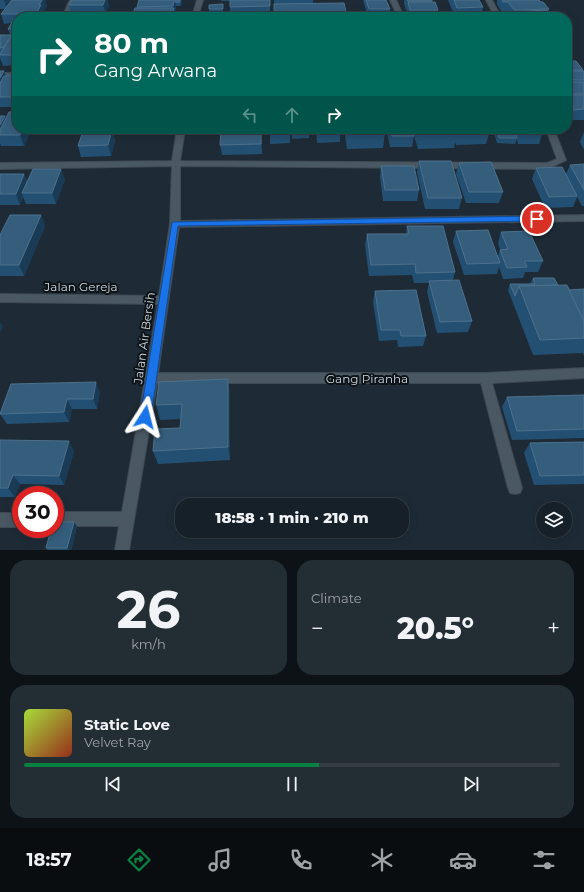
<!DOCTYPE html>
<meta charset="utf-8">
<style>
:root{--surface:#162028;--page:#232d34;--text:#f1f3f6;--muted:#9ea3a8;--line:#353e45;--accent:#0b8043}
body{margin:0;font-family:Montserrat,sans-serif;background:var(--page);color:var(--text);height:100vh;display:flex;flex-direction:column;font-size:15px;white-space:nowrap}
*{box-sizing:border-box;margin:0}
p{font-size:13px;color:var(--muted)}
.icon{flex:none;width:22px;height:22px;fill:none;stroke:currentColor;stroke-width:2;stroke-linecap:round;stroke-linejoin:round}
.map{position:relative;height:550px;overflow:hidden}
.details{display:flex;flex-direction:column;gap:10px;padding:10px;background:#0c1216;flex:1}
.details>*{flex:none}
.hud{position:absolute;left:12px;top:12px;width:560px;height:122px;border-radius:16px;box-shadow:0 2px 10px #0003,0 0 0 1px var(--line);background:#00695c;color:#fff;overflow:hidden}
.tools{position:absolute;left:536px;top:502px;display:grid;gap:8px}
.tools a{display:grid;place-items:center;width:36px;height:36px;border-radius:50%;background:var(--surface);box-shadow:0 2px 10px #0003,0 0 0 1px var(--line);font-size:20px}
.speed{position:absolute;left:12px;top:486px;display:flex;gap:8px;font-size:20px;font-weight:700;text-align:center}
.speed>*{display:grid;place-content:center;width:52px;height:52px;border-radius:50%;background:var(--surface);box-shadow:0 2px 10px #0003,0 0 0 1px var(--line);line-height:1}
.speed .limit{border:6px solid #d22;background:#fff;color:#111}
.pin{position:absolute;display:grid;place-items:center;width:34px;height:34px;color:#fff;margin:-17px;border:2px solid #fff;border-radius:50%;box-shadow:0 1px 4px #0007}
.me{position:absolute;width:44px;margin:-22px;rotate:9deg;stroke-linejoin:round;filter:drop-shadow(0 0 3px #0008)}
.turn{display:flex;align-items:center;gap:14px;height:84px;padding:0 16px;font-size:18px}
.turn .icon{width:52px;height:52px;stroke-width:2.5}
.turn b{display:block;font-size:28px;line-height:34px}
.lanes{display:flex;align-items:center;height:38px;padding:0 16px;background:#0003;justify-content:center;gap:20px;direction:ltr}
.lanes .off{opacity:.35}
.big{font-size:30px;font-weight:800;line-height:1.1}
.details .card{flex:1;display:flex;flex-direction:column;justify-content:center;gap:6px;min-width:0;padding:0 14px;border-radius:16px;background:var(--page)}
.details .dial{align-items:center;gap:0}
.dial b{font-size:52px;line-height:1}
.song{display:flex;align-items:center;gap:12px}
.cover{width:48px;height:48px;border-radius:6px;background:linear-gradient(135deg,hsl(80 70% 55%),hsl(10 70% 35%))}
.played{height:4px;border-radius:2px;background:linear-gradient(90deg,var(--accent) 55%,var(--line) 55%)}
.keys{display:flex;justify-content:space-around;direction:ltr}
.heat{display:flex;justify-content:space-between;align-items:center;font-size:22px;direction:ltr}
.details .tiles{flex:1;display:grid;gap:10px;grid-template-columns:1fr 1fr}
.card:last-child{grid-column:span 2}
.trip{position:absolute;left:175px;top:498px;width:234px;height:40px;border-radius:16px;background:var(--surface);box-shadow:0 2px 10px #0003,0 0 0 1px var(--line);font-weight:800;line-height:40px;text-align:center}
.tabs{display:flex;height:64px;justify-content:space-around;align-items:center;background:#090d10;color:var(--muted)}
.tabs .icon{width:28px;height:28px}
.tabs .active{color:var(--accent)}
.tabs b{font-size:18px;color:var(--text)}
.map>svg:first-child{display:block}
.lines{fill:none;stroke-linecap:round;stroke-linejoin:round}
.street-casing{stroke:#3e4952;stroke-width:2}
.street{fill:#4a5864;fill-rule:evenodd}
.wall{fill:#235072}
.shaded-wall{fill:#193b55}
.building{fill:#355e7d;stroke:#4d718c}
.route{fill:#1a73e8;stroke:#114b97}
.labels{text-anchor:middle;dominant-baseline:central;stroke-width:4;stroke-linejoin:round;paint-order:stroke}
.street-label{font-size:12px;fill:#cdd5dc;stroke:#0d1317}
</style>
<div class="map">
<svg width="584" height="550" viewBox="0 0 584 550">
<rect width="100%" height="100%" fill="#1e2b36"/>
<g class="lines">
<defs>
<g id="street">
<path d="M70,0H76L68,17H62Z"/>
<path d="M197,0H203L198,17H192Z"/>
<path d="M390,0H396L404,17H398Z"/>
<path d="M486,0H492L501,17H495Z"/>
<rect x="0" y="73" width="17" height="4"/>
<path d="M177,129H185L180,161L547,163L557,159L546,129H554L566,160L548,169L180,166V221L584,215V221L179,227L158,373H485L584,368V378L492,383L522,488L520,493L515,494L510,493L508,488L481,383H157L129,550H115L119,526H55V512H122L158,304L0,302V294L159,296L170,224L172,166L0,169V163L172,161Z"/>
<rect x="0" y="513" width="21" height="14"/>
</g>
</defs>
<!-- street casing -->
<use href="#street" class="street-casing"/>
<!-- street -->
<use href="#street" class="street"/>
</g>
<!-- wall -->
<g class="wall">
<path d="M0,0H46L45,1L47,6L43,12L44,14L43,17H17V65L3,66L0,58V54L1,53H0V35H10L8,29L11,23L4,24L1,14L5,9H0Z"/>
<path d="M72,0L109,5L106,14H104L105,17H69L71,14L69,5Z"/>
<path d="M182,0L181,6H176L175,14V17H132L137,8V7Z"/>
<path d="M221,0H270V16H230V1H221Z"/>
<path d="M274,0H313V3L347,16V17H274Z"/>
<path d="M363,0H386L390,9L389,17H368Z"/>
<path d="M404,0H432V2L438,10L437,17H408L407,10H406L404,3Z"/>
<path d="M448,0H479L483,7L481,17H455Z"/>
<path d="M497,0H539L549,9L548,12L552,17H510L506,11H501L497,4Z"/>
<rect x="209" y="9" width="14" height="5"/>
<path d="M567,61L583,70L582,71H584V120H570L567,115Z"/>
<path d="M0,71H4L6,76L17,75V107H0Z"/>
<path d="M5,116L6,118L32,129L24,146H1V144L0,145V125Z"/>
<path d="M84,129H137L136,133H113L115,141L111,156L81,157L78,146L84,131Z"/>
<path d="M261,129L262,154L222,155L220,145Z"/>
<path d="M270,129H290V143L270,144Z"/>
<path d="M291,129H309V138L292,139Z"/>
<path d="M316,129H340V142L317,143Z"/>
<path d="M344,129H385V133L383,148L347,149Z"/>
<path d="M386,129H411L414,136L412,147H390Z"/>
<path d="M412,129H487L489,134L486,144L456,145L455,142L454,148L418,149Z"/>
<path d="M493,129H541L542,134L539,144H518L517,139L515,144L497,143L493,130Z"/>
<path d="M584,132V150L580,142Z"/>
<path d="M419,161L462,198L459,209H425L417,172Z"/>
<path d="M459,163L503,192L499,203H466L456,174Z"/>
<path d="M584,164V206H582L577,197L573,207L545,208L532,179L536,168L566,174L570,165Z"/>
<path d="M381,166L419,190L417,201H383L380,177Z"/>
<path d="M0,174H24L27,181L65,179L56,204H26L23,197L20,205H0Z"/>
<path d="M41,215L45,226L24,276H0V235Z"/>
<path d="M407,226L455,272L453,280L472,321L468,332L437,333L427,292L429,283H414L412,275L369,276L365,245L367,234H406Z"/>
<path d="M456,231L498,256L500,250L498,243L501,232L543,261L538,272H525L523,278L503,279L499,267L497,274L464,275L453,242Z"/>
<path d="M533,278L558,285L569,290L584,289V356L583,353L533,355L508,290L510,284H530Z"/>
<path d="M375,291L426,336L423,346L398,347L397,340L379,341L373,302Z"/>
<path d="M100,392L97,409H72L69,422L7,424L0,414Z"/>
<path d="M230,393V460L158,464L153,451L180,428V419L160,420L156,405Z"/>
<path d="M584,395V438L512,440L502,407L507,397Z"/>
<path d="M0,440L74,451L64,485L20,484L15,497H0Z"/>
<path d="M584,442V484L534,485L524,453L530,443Z"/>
<path d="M77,526L71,550H48L46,548Z"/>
</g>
<!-- shaded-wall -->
<g class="shaded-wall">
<path d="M4,0H13L7,9Z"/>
<path d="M42,0H46L45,1L47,6L43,12L44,14L43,17H37L36,14L39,5Z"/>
<path d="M104,0H108L109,5L106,14L103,5Z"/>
<path d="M174,0H175L176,8L175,14V17H172L174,10L173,6Z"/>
<path d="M180,0H182L181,6L180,2Z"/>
<path d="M4,71L8,81L0,96V78Z"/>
<path d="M5,116L9,126L0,135V125Z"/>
<path d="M23,129H32L24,146L20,135Z"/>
<path d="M108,129H111L112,132V130L115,141L111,156L108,145L110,138Z"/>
<path d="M61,169L65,179L56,204L52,193Z"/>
<path d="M24,174L28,184L22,193L23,197L20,205L16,194Z"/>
<path d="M41,215L45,226L24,276L19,265Z"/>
<path d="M0,322L3,326L0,333Z"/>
<path d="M228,379L230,393V460L228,447Z"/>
<path d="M96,382L100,392L97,409L93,399Z"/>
<path d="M67,399L72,409L69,422L64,412Z"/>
<path d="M69,441L74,451L64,485L59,476Z"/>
<path d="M13,475L20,484L15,497L8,488Z"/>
<path d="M74,522L77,526L71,550H69L67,548Z"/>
</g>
<!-- building -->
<g class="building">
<path d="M12,0H42L39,5H41L36,14H1Z"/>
<path d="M72,0H105L103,5H69Z"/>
<path d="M139,0H174L173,6L137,7Z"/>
<rect x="175" y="0" width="5" height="2"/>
<path d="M230,0H270V6L230,7Z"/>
<path d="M366,0H386L390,9H369Z"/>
<path d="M407,0H432V1H408Z"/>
<path d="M454,0H479L483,7L457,8Z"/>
<path d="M502,0H539L540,2H543L549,9L514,10L508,2H503Z"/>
<path d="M408,2H435L438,10H410Z"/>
<path d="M344,3L347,16L274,17V4Z"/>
<path d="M223,4V9H209V5Z"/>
<path d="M135,8H174L172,17H132Z"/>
<path d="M547,10L552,17H516L512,12Z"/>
<path d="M104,13L103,17H69L70,14Z"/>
<path d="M414,14H436L437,17H415Z"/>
<path d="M14,19H17V29H8Z"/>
<path d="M0,35H15L14,36H11L4,47L0,48Z"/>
<path d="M11,36H17V55H0V54Z"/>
<path d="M567,61H576L583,70H567Z"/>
<path d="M0,71H4L0,78Z"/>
<rect x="567" y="71" width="17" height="9"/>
<path d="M17,75V97H0V83L4,76Z"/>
<rect x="567" y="82" width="17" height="12"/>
<path d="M567,95H584V109L574,110L567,98Z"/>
<path d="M17,111V129H23L20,135H0V130L9,112Z"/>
<path d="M0,116H5L0,125Z"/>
<path d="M221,129H261V144L220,145Z"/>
<rect x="270" y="129" width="20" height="4"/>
<rect x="292" y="129" width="17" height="4"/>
<path d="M317,129H340V132H318Z"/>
<path d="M348,129H385V133L349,134Z"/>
<path d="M390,129H411L414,136H392Z"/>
<path d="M419,129H456L457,133L420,134Z"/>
<path d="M457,129H487L489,134H459Z"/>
<path d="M496,129H513L517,138H499Z"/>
<path d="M520,129H541L542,134L522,133Z"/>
<path d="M112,130L108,145L78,146L83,131Z"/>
<path d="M419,161H451L462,198H428Z"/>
<path d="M491,162L503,192H469L459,163Z"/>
<path d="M584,164V190L570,165Z"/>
<path d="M381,166H414L419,190H385Z"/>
<path d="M562,167L577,196L549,197L536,168Z"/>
<path d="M33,169H61L52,193H22Z"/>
<path d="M0,174H24L16,194H0Z"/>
<path d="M10,215H41L19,265H0V235Z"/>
<path d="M407,226H443L455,272L416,273L415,264L371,265L367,234H409Z"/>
<path d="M488,230L500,263L467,264L456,231Z"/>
<path d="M529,231L543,261H524L527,267L507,268L500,250L508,249L501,232Z"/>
<path d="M533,278H554L558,285L519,286L515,296L510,284H535Z"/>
<path d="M459,280L472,321L440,322L429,281Z"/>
<path d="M567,285L584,321V338L540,340L519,286Z"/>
<path d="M584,289V321L569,290Z"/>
<path d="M416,290L426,336H401L400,330H381L375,291Z"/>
<path d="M228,379V447L153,451L155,429L180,428L182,404L156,405L159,382Z"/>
<path d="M96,382L93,399H67L64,412L0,414L11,384Z"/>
<path d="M584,395V429L517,431L507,397Z"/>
<path d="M0,440L69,441L59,476L13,475L8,488H0Z"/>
<path d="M584,442V475L540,476L530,443Z"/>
<path d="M55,522H74L67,548H46L51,529H55Z"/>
</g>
<!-- route -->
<path class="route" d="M537,216L541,219L540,221L178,226L151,417L149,420L145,422L141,420L140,417L172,222Z"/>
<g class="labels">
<!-- street labels -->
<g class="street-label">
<text x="81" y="286">Jalan Gereja</text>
<text transform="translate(144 338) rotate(-82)">Jalan Air Bersih</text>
<text x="367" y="378">Gang Piranha</text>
</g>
</g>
</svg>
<div class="tools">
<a><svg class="icon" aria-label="layers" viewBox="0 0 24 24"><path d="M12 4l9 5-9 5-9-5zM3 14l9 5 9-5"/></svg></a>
</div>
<div class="speed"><div class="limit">30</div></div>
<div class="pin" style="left:537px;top:219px;background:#d93025"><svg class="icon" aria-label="arrive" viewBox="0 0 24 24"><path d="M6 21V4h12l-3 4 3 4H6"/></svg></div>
<svg class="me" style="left:145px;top:417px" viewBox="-20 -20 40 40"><path d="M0-17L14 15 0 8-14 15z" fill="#1a73e8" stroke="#fff" stroke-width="4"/></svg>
<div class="trip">18:58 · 1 min · 210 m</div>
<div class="hud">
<div class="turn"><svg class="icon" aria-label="right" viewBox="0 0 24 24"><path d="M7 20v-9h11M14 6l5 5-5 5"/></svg><div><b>80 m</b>Gang Arwana</div></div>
<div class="lanes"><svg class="icon off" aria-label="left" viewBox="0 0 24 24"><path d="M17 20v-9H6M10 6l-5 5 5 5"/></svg><svg class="icon off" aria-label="ahead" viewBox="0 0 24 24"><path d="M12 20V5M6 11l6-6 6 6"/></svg><svg class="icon" aria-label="right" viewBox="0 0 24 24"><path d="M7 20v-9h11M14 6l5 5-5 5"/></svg></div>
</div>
</div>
<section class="details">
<div class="tiles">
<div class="card dial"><b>26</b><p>km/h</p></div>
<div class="card"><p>Climate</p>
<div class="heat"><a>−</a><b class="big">20.5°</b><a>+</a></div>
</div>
<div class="card">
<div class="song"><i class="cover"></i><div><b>Static Love</b><p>Velvet Ray</p></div></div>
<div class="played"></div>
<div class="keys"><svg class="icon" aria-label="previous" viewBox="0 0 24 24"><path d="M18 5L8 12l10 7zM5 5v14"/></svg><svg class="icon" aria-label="pause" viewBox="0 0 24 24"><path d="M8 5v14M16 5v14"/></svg><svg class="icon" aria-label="next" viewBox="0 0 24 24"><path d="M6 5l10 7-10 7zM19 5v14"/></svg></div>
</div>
</div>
</section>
<nav class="tabs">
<b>18:57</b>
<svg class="icon active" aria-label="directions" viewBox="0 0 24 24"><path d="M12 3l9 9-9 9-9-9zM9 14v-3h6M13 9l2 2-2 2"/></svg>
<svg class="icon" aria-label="music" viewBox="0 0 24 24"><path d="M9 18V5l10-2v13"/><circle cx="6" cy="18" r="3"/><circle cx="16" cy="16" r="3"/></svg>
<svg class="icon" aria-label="phone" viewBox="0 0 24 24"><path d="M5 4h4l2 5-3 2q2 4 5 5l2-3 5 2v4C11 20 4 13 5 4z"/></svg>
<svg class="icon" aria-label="climate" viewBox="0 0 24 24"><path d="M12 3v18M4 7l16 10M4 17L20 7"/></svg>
<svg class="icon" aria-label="car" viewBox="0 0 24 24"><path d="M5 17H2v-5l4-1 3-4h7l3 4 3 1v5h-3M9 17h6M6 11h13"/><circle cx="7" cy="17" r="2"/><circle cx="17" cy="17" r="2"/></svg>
<svg class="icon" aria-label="filters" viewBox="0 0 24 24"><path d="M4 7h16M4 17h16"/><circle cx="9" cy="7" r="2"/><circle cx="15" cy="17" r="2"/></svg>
</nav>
